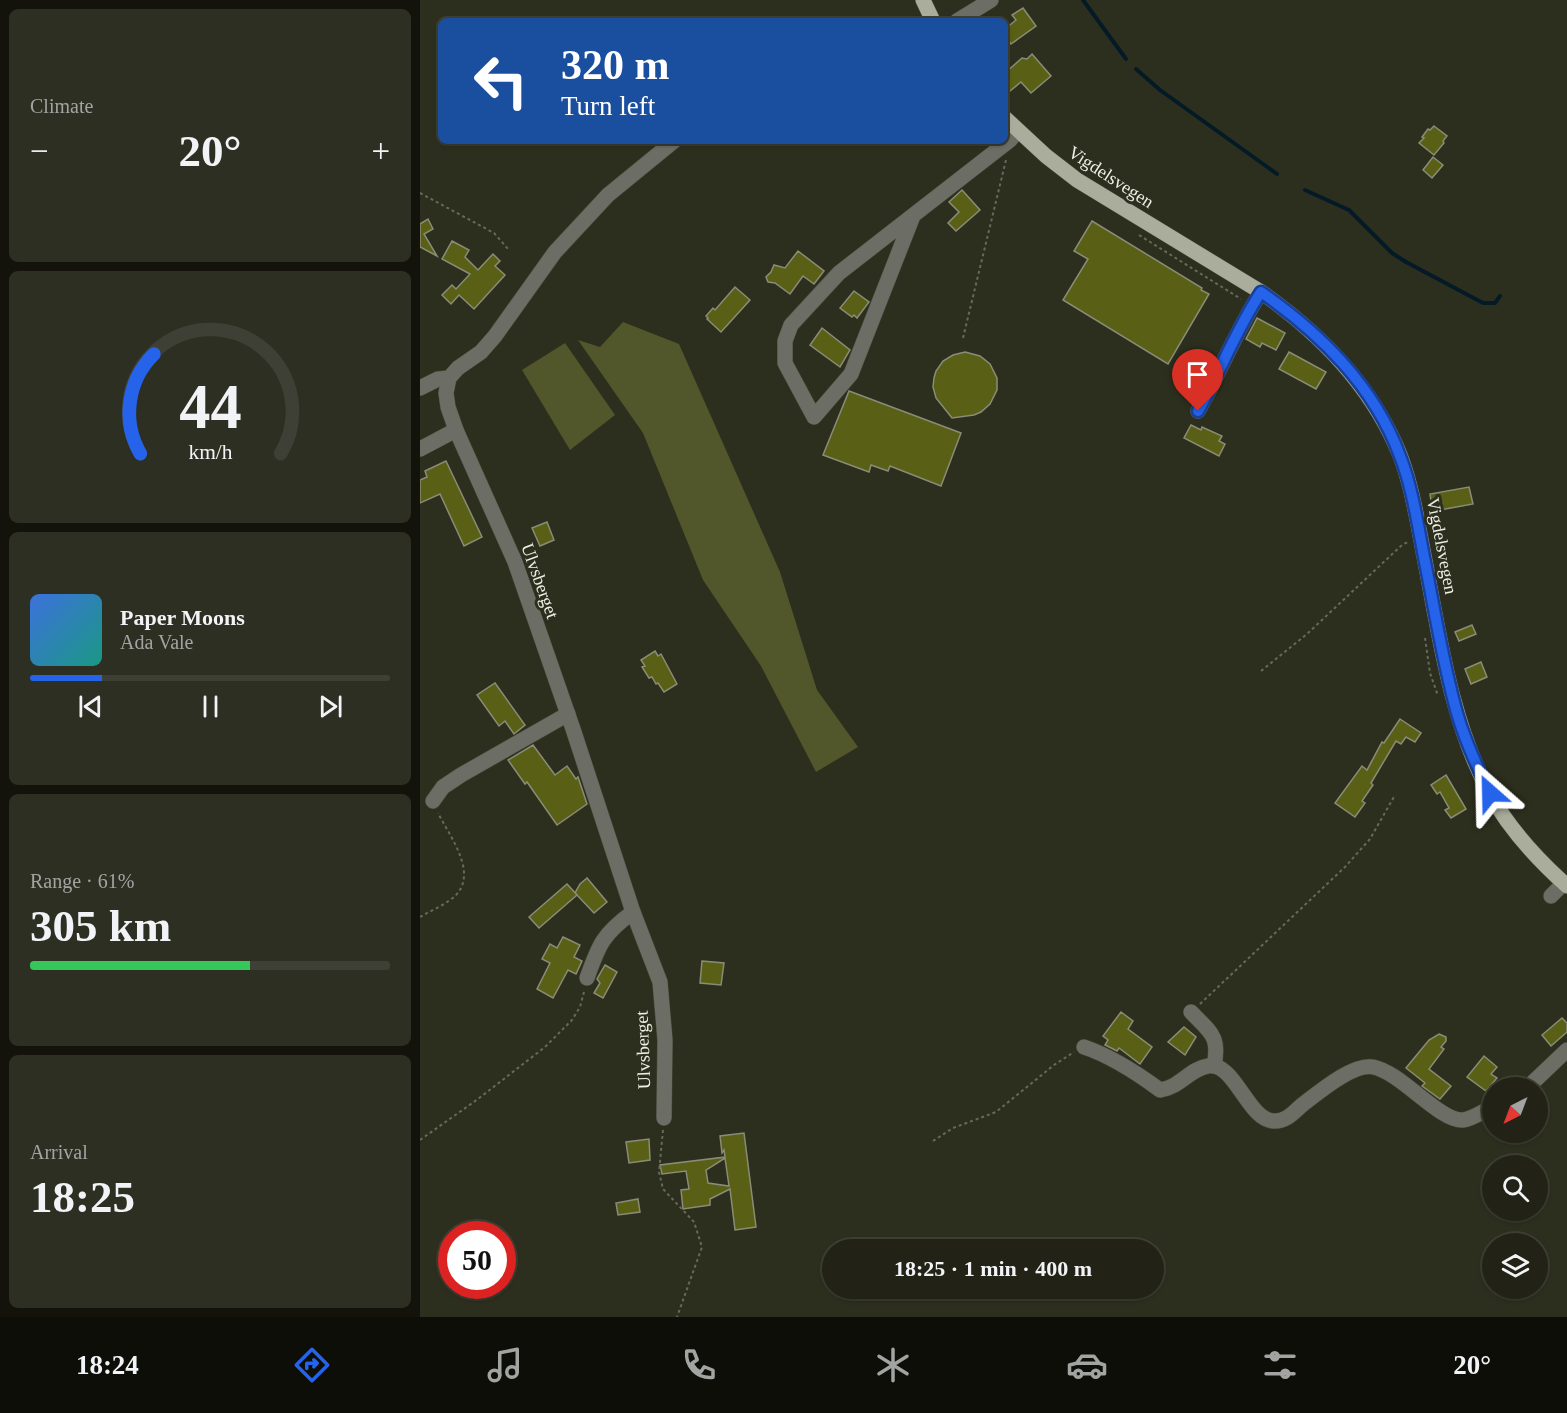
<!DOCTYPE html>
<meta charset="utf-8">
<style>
:root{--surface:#222316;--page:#2e2f23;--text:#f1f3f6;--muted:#a2a4a1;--line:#3f4035;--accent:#2563eb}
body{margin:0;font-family:Georgia,serif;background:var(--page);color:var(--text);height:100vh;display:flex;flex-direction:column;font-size:22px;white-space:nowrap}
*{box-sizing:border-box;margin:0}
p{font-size:20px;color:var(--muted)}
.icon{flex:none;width:33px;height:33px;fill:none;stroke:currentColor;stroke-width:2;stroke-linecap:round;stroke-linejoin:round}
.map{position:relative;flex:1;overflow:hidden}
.panel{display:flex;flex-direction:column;gap:9px;padding:9px;background:#13130c;width:420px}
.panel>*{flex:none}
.hud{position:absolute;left:18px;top:18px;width:570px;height:126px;border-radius:9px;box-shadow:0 2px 4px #0004,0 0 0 2px var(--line);background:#1a4fa0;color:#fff;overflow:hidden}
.needle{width:39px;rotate:222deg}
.controls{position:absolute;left:1062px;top:1077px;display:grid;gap:12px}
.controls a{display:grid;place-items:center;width:66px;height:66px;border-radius:50%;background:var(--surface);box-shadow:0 2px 4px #0004,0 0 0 2px var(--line);font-size:30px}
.speed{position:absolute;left:18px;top:1221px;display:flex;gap:12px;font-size:30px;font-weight:700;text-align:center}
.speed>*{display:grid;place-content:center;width:78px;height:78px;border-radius:50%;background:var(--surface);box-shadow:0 2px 4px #0004,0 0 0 2px var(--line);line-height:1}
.speed .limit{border:9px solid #d22;background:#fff;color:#111}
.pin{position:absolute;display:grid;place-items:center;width:51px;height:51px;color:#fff;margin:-62px -26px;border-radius:50% 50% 50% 0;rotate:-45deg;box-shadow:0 0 6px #0007}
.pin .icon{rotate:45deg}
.me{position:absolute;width:66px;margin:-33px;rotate:335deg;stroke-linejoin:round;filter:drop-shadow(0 0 4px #0008)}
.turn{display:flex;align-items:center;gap:21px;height:126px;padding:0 24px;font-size:27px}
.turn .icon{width:78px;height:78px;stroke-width:2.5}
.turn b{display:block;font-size:42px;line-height:51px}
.big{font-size:45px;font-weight:800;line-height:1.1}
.panel .widget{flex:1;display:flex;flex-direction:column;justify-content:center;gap:9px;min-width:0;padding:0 21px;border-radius:9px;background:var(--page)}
.panel .dial{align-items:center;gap:0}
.dial svg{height:156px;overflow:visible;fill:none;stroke:var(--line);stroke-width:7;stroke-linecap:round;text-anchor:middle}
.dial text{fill:var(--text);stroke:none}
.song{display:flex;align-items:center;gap:18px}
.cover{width:72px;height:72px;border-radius:9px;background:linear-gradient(135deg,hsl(220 70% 55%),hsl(170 70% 35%))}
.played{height:6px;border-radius:3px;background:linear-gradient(90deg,var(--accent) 20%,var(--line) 20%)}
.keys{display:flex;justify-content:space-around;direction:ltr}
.heat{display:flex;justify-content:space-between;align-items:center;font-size:33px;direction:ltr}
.charge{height:9px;border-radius:4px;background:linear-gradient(90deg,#34c759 61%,var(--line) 0)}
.trip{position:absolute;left:402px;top:1239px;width:342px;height:60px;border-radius:30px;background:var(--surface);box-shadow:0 2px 4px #0004,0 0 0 2px var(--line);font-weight:800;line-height:60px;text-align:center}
.dock{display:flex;height:96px;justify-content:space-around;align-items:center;background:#0e0e09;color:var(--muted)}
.dock .icon{width:42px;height:42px}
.dock .selected{color:var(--accent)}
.dock b{font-size:27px;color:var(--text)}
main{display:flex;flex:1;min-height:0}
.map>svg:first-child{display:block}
.green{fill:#51562b}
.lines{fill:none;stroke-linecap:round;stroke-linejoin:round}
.stream{stroke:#041b27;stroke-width:4}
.building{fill:#5a5f16;stroke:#8a8c78;stroke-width:1.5;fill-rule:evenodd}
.minor-casing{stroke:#484a3a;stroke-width:16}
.major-casing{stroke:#484a3a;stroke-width:16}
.path{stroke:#67695a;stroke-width:2;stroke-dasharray:3 3;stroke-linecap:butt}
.minor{stroke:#6c6d65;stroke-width:15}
.major{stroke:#abad9c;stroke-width:15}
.route-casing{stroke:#184099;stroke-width:15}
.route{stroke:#2563eb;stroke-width:10}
.labels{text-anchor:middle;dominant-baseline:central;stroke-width:6;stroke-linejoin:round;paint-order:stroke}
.street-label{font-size:18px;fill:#edefe4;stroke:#2d2f1e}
</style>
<main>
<section class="panel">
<div class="widget"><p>Climate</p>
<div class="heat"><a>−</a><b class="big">20°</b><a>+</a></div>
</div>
<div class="widget dial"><svg viewBox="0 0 100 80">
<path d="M14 69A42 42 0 1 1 86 69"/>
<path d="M14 69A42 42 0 0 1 21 18" stroke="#2563eb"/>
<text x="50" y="56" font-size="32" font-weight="700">44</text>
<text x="50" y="72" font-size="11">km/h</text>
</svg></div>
<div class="widget">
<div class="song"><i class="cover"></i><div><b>Paper Moons</b><p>Ada Vale</p></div></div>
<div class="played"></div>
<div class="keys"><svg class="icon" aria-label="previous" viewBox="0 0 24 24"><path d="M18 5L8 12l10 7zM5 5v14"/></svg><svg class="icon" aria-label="pause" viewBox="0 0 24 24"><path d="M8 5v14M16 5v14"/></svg><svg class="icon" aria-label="next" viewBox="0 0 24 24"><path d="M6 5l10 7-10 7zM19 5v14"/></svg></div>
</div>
<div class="widget"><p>Range · 61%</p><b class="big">305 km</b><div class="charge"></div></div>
<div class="widget"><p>Arrival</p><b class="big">18:25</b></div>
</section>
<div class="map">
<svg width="1147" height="1317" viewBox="0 0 1147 1317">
<rect width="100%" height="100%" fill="#2d2f1e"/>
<!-- green -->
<g class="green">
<path d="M203,322L259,344L360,572L397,690L438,747L396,772L341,666L283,580L223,433L158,340L180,347Z"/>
<path d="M145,343L195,415L150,450L102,370Z"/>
</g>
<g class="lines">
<!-- stream -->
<g class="stream">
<path d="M663,0L706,59"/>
<path d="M716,69L740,90L857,174"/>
<path d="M885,190L929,210L972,253L986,262L1063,303H1075L1080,296"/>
</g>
</g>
<!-- building -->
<g class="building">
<path d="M603,8L616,26L591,44L585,36V29L596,20L592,15Z"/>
<path d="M612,54L631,76L611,93L601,82L585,95V73L602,58L607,59Z"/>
<path d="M1014,126L1027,136L1023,141L1024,143L1014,155L999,143L1004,138L1002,137L1008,129L1010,130Z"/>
<path d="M1013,157L1023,165L1012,178L1003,170Z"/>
<path d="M542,190L560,210L536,231L528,223L539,212L529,202Z"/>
<path d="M8,219L13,229L4,234L17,256L0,247V224Z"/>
<path d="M672,221L782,288L781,290L789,294L748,364L643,300L668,259L654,251Z"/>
<path d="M32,241L49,250L45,257L58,270L73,254L80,261L75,266L85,275L54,309L39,295L31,304L22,295L32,285L36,289L50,274L22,259Z"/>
<path d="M378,251L404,271L394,284L383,276L370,294L355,283L348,282L346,277L351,272L354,265L365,268Z"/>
<path d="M315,287L330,300L301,332L287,319L288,318L286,316L293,308L295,310Z"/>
<path d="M434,291L449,302L437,318L434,315L432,317L420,308Z"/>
<path d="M837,318L865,333L856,350L842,343L840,347L826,339Z"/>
<path d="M402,328L430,350L420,367L390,345Z"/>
<path d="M545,352L560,356L570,364L577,378V390L570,404L561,412L554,415L532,418L516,398L513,387L514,378L516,371L523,361L533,355Z"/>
<path d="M869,352L906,372L896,389L859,369Z"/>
<path d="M429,391L541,433L521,486L470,466L468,471L451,465L449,472L403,455Z"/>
<path d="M771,425L781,430L782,427L802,436L799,441L805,444L799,456L764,438Z"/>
<path d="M26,461L62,537L44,546L20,494L0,503V480L7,477L5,471Z"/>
<path d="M1049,487L1053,504L1020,510L1019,507L1012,508L1010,494Z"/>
<path d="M127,522L134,540L120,546L112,528Z"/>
<path d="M1052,625L1056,634L1039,641L1035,632Z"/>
<path d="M235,651L238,656L241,654L257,684L244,692L238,683L236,684L232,677L229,678L222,667L225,666L221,660Z"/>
<path d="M1061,662L1067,677L1051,684L1045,669Z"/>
<path d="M75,683L105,725L94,734L85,721L79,726L57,695Z"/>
<path d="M980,719L1001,733L995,742L986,737L981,744L976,741L951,783L953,785L942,801L945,803L935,817L915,803L942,766L947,770L962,742L964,743Z"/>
<path d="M113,745L135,775L147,766L156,779L158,777L167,804L137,825L107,782L105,784L88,760Z"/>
<path d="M1026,775L1046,809L1031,818L1025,810L1029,808L1020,792L1017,794L1011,785Z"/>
<path d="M167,878L187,902L174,913L155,893L160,884Z"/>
<path d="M147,884L157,895L119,928L109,917Z"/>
<path d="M143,937L160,945L154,957L162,961L156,974L148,970L133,998L117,989L130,963L122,959L130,944L137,948Z"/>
<path d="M282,961L304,963L301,985L280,983Z"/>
<path d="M185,965L197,972L183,998L174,993L180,983L177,979Z"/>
<path d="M701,1012L713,1021L708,1029L732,1047L720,1064L699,1048L697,1051L685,1045L688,1040L683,1036Z"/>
<path d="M1142,1018L1147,1023V1032L1131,1046L1122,1035Z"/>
<path d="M764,1027L776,1037L765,1055L748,1042Z"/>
<path d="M1019,1034L1026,1037V1041L1021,1047L1024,1049L1009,1069L1031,1086L1020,1099L1002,1086L1005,1083L986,1068L1009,1040Z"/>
<path d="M1064,1056L1077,1067L1071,1074L1077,1078L1066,1091L1047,1077Z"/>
<path d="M324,1133L336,1227L315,1230L310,1189L290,1199V1205L263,1209L261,1190L269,1189L266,1171L242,1174L240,1165L305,1157L304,1150L302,1153L300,1136ZM305,1158L309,1186L288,1183L286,1170Z"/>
<path d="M229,1139L230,1160L209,1163L206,1142Z"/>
<path d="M218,1199L220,1212L198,1215L196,1203Z"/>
</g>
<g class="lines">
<defs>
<g id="minor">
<path d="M537,21L571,0"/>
<path d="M493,216L431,374L394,417L365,363V341L371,325L419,273L590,140L598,131"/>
<path d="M0,388L18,379L29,378"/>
<path d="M778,411C800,372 817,329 841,292"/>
<path d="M0,449L36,430"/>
<path d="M13,801L23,787L41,775L148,714"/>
<path d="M1131,896L1144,883"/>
<path d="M167,978C179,944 183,934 213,912"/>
<path d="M771,1012C791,1033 800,1036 794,1066"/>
<path d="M664,1047C691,1056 717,1073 740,1090C761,1087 769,1069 788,1066C815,1061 828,1122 855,1121C867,1121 874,1112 882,1105C898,1093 933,1063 953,1067C981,1072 1020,1122 1043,1120C1052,1119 1064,1111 1072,1107"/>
<path d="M1107,1088L1147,1050"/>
<path d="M244,1118L245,1040L240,982L213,912L153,729L95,562L36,430L28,407L26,393L29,378L38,368L61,352L75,336L135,252L188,195L254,141"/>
</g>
<g id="major">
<path d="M503,0L513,21"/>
<path d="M585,118L626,156L657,180L841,292C901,334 952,386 980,455C993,489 998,526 1005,561C1020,639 1031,721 1069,792C1088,828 1117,859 1147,886"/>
</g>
</defs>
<!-- minor casing -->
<use href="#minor" class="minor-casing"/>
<!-- major casing -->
<use href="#major" class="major-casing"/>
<!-- path -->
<g class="path">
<path d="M0,193L74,233L88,249"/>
<path d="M719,235L821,299"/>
<path d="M543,338L586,160"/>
<path d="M1005,638L1010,673L1018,696"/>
<path d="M841,671L887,634L983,544L989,542"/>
<path d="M0,917C12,910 27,904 36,895C58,872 29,835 18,813"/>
<path d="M780,1004L925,867L950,839L975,795"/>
<path d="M243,1130L239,1172L243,1189L274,1222L282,1247L257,1317"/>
<path d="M0,1140L58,1099L125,1047L152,1020L160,1007L164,992"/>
<path d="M513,1141L533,1128L576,1112L634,1065L654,1052"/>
</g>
<!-- minor -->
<use href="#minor" class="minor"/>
<!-- major -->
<use href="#major" class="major"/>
</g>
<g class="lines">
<defs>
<path id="route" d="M778,411C800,372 817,328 841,292C901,334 954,386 980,456C993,489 998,527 1005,562C1015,612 1023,664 1037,713C1045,741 1057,767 1070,793"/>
</defs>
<!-- route casing -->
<use href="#route" class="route-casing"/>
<!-- route -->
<use href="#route" class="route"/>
</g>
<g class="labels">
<!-- street labels -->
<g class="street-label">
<text transform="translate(691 177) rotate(33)">Vigdelsvegen</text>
<text transform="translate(1022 546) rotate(79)">Vigdelsvegen</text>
<text transform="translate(120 581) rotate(70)">Ulvsberget</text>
<text transform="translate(223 1050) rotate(-92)">Ulvsberget</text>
</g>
</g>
</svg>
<div class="controls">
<a><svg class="needle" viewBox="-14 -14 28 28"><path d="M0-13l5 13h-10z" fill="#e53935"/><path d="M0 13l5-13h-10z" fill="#a2a4a1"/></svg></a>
<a><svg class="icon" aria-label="search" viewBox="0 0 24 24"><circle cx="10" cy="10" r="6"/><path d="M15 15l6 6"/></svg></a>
<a><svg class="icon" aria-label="layers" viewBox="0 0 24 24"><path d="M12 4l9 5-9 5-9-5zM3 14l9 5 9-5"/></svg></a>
</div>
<div class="speed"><div class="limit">50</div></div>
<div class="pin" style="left:778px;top:411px;background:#d93025"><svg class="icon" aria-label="arrive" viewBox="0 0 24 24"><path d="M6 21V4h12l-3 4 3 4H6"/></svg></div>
<svg class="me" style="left:1070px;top:793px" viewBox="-20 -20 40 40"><path d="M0-17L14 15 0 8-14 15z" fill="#2563eb" stroke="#fff" stroke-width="4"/></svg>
<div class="trip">18:25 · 1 min · 400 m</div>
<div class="hud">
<div class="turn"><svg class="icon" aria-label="left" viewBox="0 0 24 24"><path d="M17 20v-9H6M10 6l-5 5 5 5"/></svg><div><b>320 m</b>Turn left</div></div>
</div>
</div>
</main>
<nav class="dock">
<b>18:24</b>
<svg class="icon selected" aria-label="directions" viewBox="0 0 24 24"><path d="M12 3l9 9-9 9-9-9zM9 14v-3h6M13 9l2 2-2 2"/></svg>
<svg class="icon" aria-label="music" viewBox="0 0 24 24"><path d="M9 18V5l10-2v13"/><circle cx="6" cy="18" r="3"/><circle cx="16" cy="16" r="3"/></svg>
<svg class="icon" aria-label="phone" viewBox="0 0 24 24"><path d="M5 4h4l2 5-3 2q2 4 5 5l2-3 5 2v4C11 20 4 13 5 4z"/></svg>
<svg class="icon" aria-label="climate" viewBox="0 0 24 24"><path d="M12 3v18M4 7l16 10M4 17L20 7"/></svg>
<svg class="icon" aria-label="car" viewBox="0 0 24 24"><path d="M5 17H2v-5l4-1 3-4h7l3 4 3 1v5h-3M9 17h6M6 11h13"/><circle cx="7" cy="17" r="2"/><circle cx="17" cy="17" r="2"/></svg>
<svg class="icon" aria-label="filters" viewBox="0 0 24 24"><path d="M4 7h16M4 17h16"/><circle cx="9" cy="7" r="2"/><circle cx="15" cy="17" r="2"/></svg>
<b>20°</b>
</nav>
